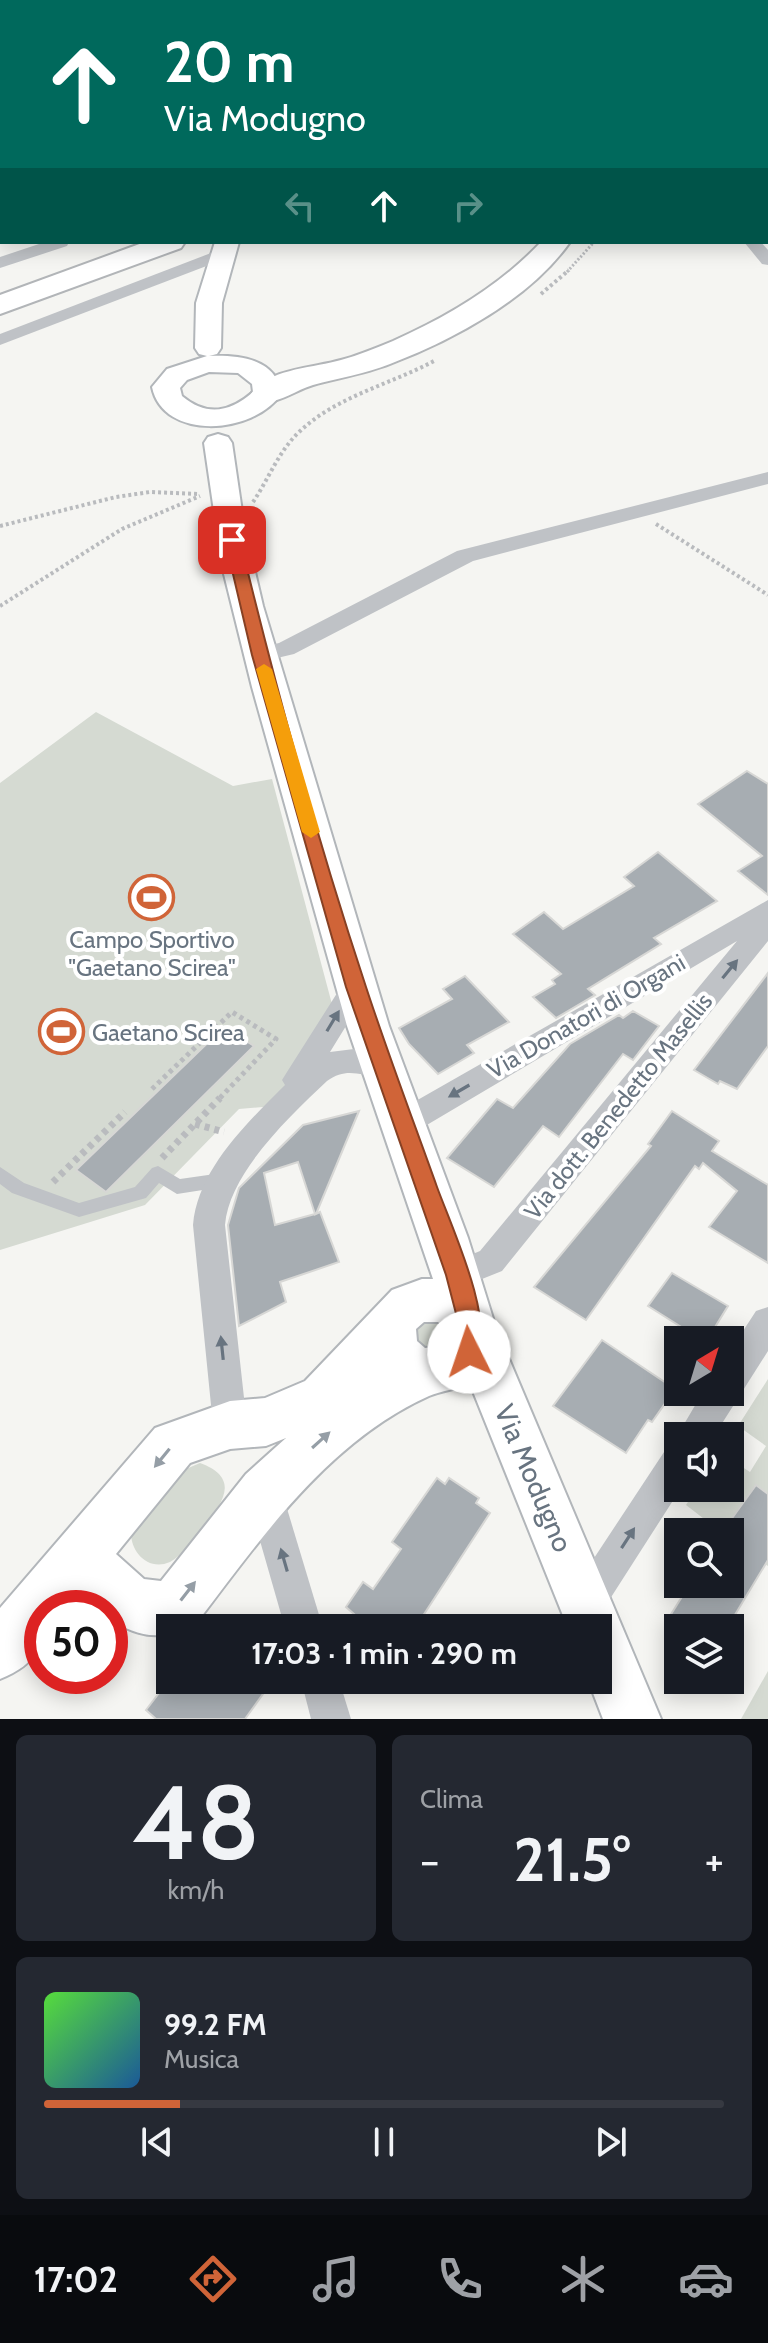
<!DOCTYPE html>
<html lang="it">
<meta charset="utf-8">
<style>
:root{--surface:#171b24;--page:#242831;--text:#f1f3f6;--muted:#9ea1a6;--line:#363941;--accent:#d06438}
body{margin:0;font-family:Cabin,sans-serif;background:var(--page);color:var(--text);height:100vh;display:flex;flex-direction:column;font-size:30px;white-space:nowrap}
*{box-sizing:border-box;margin:0}
p{font-size:26px;color:var(--muted)}
.icon{flex:none;width:44px;height:44px;fill:none;stroke:currentColor;stroke-width:2;stroke-linecap:round;stroke-linejoin:round}
.map{position:relative;height:1719px;overflow:hidden}
.drawer{display:flex;flex-direction:column;gap:16px;padding:16px;background:#0d0f14;flex:1}
.drawer>*{flex:none}
.guide{position:absolute;left:0px;top:0px;width:768px;height:244px;box-shadow:0 4px 20px #0003;background:#00695c;color:#fff;overflow:hidden}
.needle{width:52px;rotate:38deg}
.fabs{position:absolute;left:664px;top:1326px;display:grid;gap:16px}
.fabs a{display:grid;place-items:center;width:80px;height:80px;border-radius:0px;background:var(--surface);box-shadow:0 4px 20px #0003;font-size:40px}
.speed{position:absolute;left:24px;top:1590px;display:flex;gap:16px;font-size:40px;font-weight:700;text-align:center}
.speed>*{display:grid;place-content:center;width:104px;height:104px;border-radius:50%;background:var(--surface);box-shadow:0 4px 20px #0003;line-height:1}
.speed .limit{border:12px solid #d22;background:#fff;color:#111}
.pin{position:absolute;display:grid;place-items:center;width:68px;height:68px;color:#fff;margin:-34px;border-radius:16px;box-shadow:0 4px 12px #0006}
.me{position:absolute;width:88px;margin:-44px;rotate:356deg;stroke-linejoin:round;filter:drop-shadow(0 0 6px #0008)}
.turn{display:flex;align-items:center;gap:28px;height:168px;padding:0 32px;font-size:36px}
.turn .icon{width:104px;height:104px;stroke-width:2.5}
.turn b{display:block;font-size:56px;line-height:68px}
.lanes{display:flex;align-items:center;height:76px;padding:0 32px;background:#0003;justify-content:center;gap:40px;direction:ltr}
.lanes .off{opacity:.35}
.big{font-size:60px;font-weight:700;line-height:1.1}
.drawer .widget{flex:1;display:flex;flex-direction:column;justify-content:center;gap:12px;min-width:0;padding:0 28px;border-radius:12px;background:var(--page)}
.drawer .dial{align-items:center;gap:0}
.dial b{font-size:104px;line-height:1}
.song{display:flex;align-items:center;gap:24px}
.cover{width:96px;height:96px;border-radius:12px;background:linear-gradient(135deg,hsl(110 70% 55%),hsl(210 70% 35%))}
.played{height:8px;border-radius:4px;background:linear-gradient(90deg,var(--accent) 20%,var(--line) 20%)}
.keys{display:flex;justify-content:space-around;direction:ltr}
.heat{display:flex;justify-content:space-between;align-items:center;font-size:44px;direction:ltr}
.drawer .tiles{flex:1;display:grid;gap:16px;grid-template-columns:1fr 1fr}
.widget:last-child{grid-column:span 2}
.trip{position:absolute;left:156px;top:1614px;width:456px;height:80px;border-radius:0px;background:var(--surface);box-shadow:0 4px 20px #0003;font-weight:700;line-height:80px;text-align:center}
.tabs{display:flex;height:128px;justify-content:space-around;align-items:center;background:#090b0e;color:var(--muted)}
.tabs .icon{width:56px;height:56px}
.tabs .active{color:var(--accent)}
.tabs b{font-size:36px;color:var(--text)}
.map>svg:first-child{display:block}
.green{fill:#d5dad2}
.building{fill:#a7adb2;stroke:#d7d7d5;stroke-width:2;fill-rule:evenodd}
.lines{fill:none;stroke-linecap:round;stroke-linejoin:round}
.secondary-casing{stroke:#b2b6ba;stroke-width:4}
.highway-casing{stroke:#b2b5b8;stroke-width:4}
.path-far3{stroke:#b9bbbe;stroke-width:3;stroke-dasharray:2 2;stroke-linecap:butt}
.path-far2{stroke:#b9bbbe;stroke-width:4;stroke-dasharray:3 3;stroke-linecap:butt}
.path-far1{stroke:#b9bbbe;stroke-width:5;stroke-dasharray:4 4;stroke-linecap:butt}
.path{stroke:#b9bbbe;stroke-width:7;stroke-dasharray:5 5;stroke-linecap:butt}
.lane{fill:#bfc2c6;fill-rule:evenodd}
.street{fill:#bfc2c6;fill-rule:evenodd}
.secondary{fill:#fff;fill-rule:evenodd}
.highway{fill:#fff;fill-rule:evenodd}
.oneway{fill:#687480}
.oneway2{fill:#959ea6}
.route{fill:#d06438;stroke:#874124;stroke-width:2}
.slow{fill:#f59e0b}
.labels{text-anchor:middle;dominant-baseline:central;stroke-width:8;stroke-linejoin:round;paint-order:stroke}
.poi-label{font-size:24px;fill:#687480;stroke:#fff}
.street-label{font-size:24px;fill:#687480;stroke:#fff}
.near-street-label{font-size:28px;fill:#687480;stroke:#fff}
</style>
<div class="map">
<svg width="768" height="1719" viewBox="0 0 768 1719">
<rect width="100%" height="100%" fill="#f5f5f2"/>
<!-- green -->
<g class="green">
<path d="M96,712L233,786L272,779L333,1008L275,1106L239,1109L145,1205L0,1250V783Z"/>
<path d="M420,1315L450,1325L448,1343L438,1350L418,1348L411,1324Z"/>
<path d="M768,1379V1566L730,1539V1532H721L686,1505L697,1488H730V1459L750,1472L766,1446L738,1426Z"/>
<path d="M200,1463C244,1479 220,1507 200,1530C191,1541 182,1556 170,1562C147,1572 129,1550 131,1529L179,1472Z"/>
<path d="M768,1671V1719H741Z"/>
</g>
<!-- building -->
<g class="building">
<path d="M747,771L768,784V895L738,871L762,856L698,804Z"/>
<path d="M658,852L717,901L654,938L661,944L588,989L595,995L556,1018L533,997L555,984L552,980L561,974L513,934L544,912L563,929L634,886L624,877Z"/>
<path d="M768,973V1046L737,1089L720,1081L718,1084L694,1070Z"/>
<path d="M465,976L509,1022L467,1045L474,1053L438,1074L409,1044L399,1028L452,999L443,989Z"/>
<path d="M633,1011L659,1026L633,1060L623,1054L559,1137L543,1126L494,1187L447,1158L497,1099L513,1108L570,1044L619,1015L623,1018Z"/>
<path d="M224,1027L254,1046L106,1192L76,1170Z"/>
<path d="M359,1111L316,1214L320,1212L339,1262L280,1282L286,1302L239,1326L228,1225L239,1188L303,1125ZM298,1162L315,1214L275,1225L264,1173Z"/>
<path d="M672,1111L719,1141L712,1151L768,1185V1263L709,1227L737,1191L703,1163L699,1169L695,1166L586,1320L534,1287L651,1146L648,1144Z"/>
<path d="M672,1273L728,1306L707,1340H702L648,1306Z"/>
<path d="M602,1340L675,1389L652,1422L648,1420L626,1453L553,1406Z"/>
<path d="M437,1478L445,1484L449,1478L479,1498L476,1503L490,1513L415,1628H370L346,1607L363,1582L373,1589L401,1549L392,1542Z"/>
<path d="M756,1485L768,1494V1560L727,1628H667L671,1621L668,1619L690,1584H730V1521Z"/>
<path d="M169,1680H273L245,1719H156L146,1710Z"/>
</g>
<g class="lines">
<defs>
<g id="secondary">
<path d="M133,0H153L154,2H134Z"/>
<path d="M215,242H239L222,303L221,348L217,354L209,356C238,355 277,358 281,394C253,435 163,441 152,387L167,369L207,356L199,354L195,348L196,303ZM209,372L238,373L252,384L253,392C230,412 207,417 182,396L180,388L187,380Z"/>
<path d="M218,434L228,437L232,443L244,525L263,606L389,1026L468,1238L496,1328L661,1719H603L588,1680H598V1628H568L470,1384C457,1389 441,1391 429,1396C329,1441 262,1537 198,1621L183,1628H170V1633C149,1640 128,1630 110,1620V1608H94L81,1596L71,1608H42C42,1647 39,1663 0,1679V1608L155,1428L230,1401L265,1398L305,1381L392,1290L422,1279H433L347,1026L252,687L222,566L204,443L208,437ZM424,1322H438L448,1331V1341L443,1346L425,1348L417,1341L416,1329ZM286,1438L246,1474L161,1581L144,1579L116,1554L190,1463L230,1449L266,1446Z"/>
</g>
<g id="highway">
<rect x="766" y="34" width="2" height="14"/>
<path d="M145,242H185L181,248L0,314V295Z"/>
<path d="M541,242H570C530,299 453,340 390,364C365,374 338,378 313,385C293,391 277,406 256,401L251,394C269,368 314,368 341,360C359,355 376,348 393,341C447,317 501,285 541,242Z"/>
</g>
</defs>
<!-- secondary casing -->
<use href="#secondary" class="secondary-casing"/>
<!-- highway casing -->
<use href="#highway" class="highway-casing"/>
<!-- path-far3 -->
<path class="path-far3" d="M567,272L594,242"/>
<!-- path-far2 -->
<g class="path-far2">
<path d="M541,294L569,270"/>
<path d="M253,502C268,480 278,453 297,434C334,397 389,385 434,361"/>
<path d="M656,524L768,595"/>
<path d="M0,526L116,497L150,492L199,494"/>
<path d="M0,606L122,529L200,496"/>
</g>
<!-- path-far1 -->
<path class="path-far1" d="M152,1089L232,1012L276,1039L218,1100"/>
<!-- path -->
<g class="path">
<path d="M195,1124L224,1132"/>
<path d="M162,1158L220,1098"/>
<path d="M53,1182L125,1112"/>
</g>
<!-- lane -->
<path class="lane" d="M158,1166L180,1179L222,1173L228,1175L230,1180L228,1185L222,1187L177,1194L159,1183L146,1198L79,1217L12,1193L0,1184V1167L24,1183L79,1203L135,1187L152,1168Z"/>
<!-- street -->
<g class="street">
<path d="M766,62H768L766,71Z"/>
<rect x="0" y="95" width="2" height="8"/>
<path d="M45,242H69L67,246L0,268V257Z"/>
<path d="M744,242H761L768,250V265L762,264Z"/>
<path d="M224,248L230,249L232,253L230,257L0,345V334Z"/>
<path d="M768,472V484L473,561L294,654L260,662L252,660L249,655L252,650L279,643L457,551Z"/>
<path d="M768,900V941L502,1271L457,1289L446,1285L441,1275L446,1265L480,1251L737,941L415,1132L404,1135L393,1132L389,1123L393,1114Z"/>
<path d="M356,976L366,979L370,987L330,1052L354,1049L391,1058L396,1066L391,1074C367,1082 351,1063 327,1081C290,1116 229,1173 225,1225L247,1425L242,1437L230,1442L218,1437L213,1425L193,1225C198,1169 247,1123 285,1085L282,1080L287,1072L346,979Z"/>
<path d="M768,1307V1351L714,1436H678V1439L677,1436L703,1392H730V1351L756,1311Z"/>
<path d="M678,1444V1488H681L599,1616L586,1622L573,1616L567,1603L573,1590L666,1449Z"/>
<path d="M264,1474L277,1480L282,1492L323,1628H285L246,1492L251,1480Z"/>
<path d="M301,1680H339L351,1719H311Z"/>
</g>
<!-- secondary -->
<use href="#secondary" class="secondary"/>
<!-- highway -->
<use href="#highway" class="highway"/>
</g>
<!-- one-way arrows -->
<defs><path id="oneway-solid" d="M-6-.8H1V-3.2L6.5 0L1 3.2V.8H-6Z" transform="scale(2)"/></defs>
<g class="oneway">
<use href="#oneway-solid" transform="translate(730 969) rotate(-51)"/>
<use href="#oneway-solid" transform="translate(333 1021) rotate(-59)"/>
<use href="#oneway-solid" transform="translate(459 1091) rotate(150)"/>
<use href="#oneway-solid" transform="translate(222 1348) rotate(-96)"/>
<use href="#oneway-solid" transform="translate(628 1538) rotate(-57)"/>
<use href="#oneway-solid" transform="translate(284 1560) rotate(-106)"/>
</g>
<g class="oneway2">
<use href="#oneway-solid" transform="translate(321 1440) rotate(-42)"/>
<use href="#oneway-solid" transform="translate(162 1458) rotate(129)"/>
<use href="#oneway-solid" transform="translate(188 1591) rotate(-52)"/>
</g>
<!-- route -->
<path class="route" d="M232,535L240,540C276,689 318,842 366,987C388,1054 413,1120 437,1187C452,1228 495,1320 477,1359L469,1363L461,1359L457,1352L460,1329L446,1275L346,987L252,655L225,540Z"/>
<!-- slow -->
<path class="slow" d="M264,664L272,669L320,832L311,838L302,832L256,669Z"/>
<!-- icons -->
<defs>
<symbol id="stadium-ring" viewBox="-11 -11 22 22"><circle r="9.5" fill="#fff" stroke="#d06438" stroke-width="1.5"/><path d="M0-5a6.5 5 0 1 0 0 10a6.5 5 0 1 0 0-10ZM-3.5-1.8h7v3.6h-7Z" fill="#d06438"/></symbol>
</defs>
<g fill-rule="evenodd">
<use href="#stadium-ring" x="126" y="872" width="51" height="51"/>
<use href="#stadium-ring" x="36" y="1006" width="51" height="51"/>
</g>
<g class="labels">
<!-- poi labels -->
<g class="poi-label">
<text x="152" y="939">Campo Sportivo<tspan x="152" dy="28">"Gaetano Scirea"</tspan></text>
<text x="92" y="1032" text-anchor="start">Gaetano Scirea</text>
</g>
<!-- street labels -->
<g class="street-label">
<text transform="translate(586 1016) rotate(-30)">Via Donatori di Organi</text>
<text transform="translate(618 1106) rotate(-51)">Via dott. Benedetto Masellis</text>
</g>
<!-- near-street labels -->
<g class="near-street-label">
<text transform="translate(534 1478) rotate(67)">Via Modugno</text>
</g>
</g>
</svg>
<div class="fabs">
<a><svg class="needle" viewBox="-14 -14 28 28"><path d="M0-13l5 13h-10z" fill="#e53935"/><path d="M0 13l5-13h-10z" fill="#9ea1a6"/></svg></a>
<a><svg class="icon" aria-label="sound" viewBox="0 0 24 24"><path d="M4 9h4l5-4v14l-5-4H4zM17 9q2 3 0 6"/></svg></a>
<a><svg class="icon" aria-label="search" viewBox="0 0 24 24"><circle cx="10" cy="10" r="6"/><path d="M15 15l6 6"/></svg></a>
<a><svg class="icon" aria-label="layers" viewBox="0 0 24 24"><path d="M12 4l9 5-9 5-9-5zM3 14l9 5 9-5"/></svg></a>
</div>
<div class="speed"><div class="limit">50</div></div>
<div class="pin" style="left:232px;top:540px;background:#d93025"><svg class="icon" aria-label="arrive" viewBox="0 0 24 24"><path d="M6 21V4h12l-3 4 3 4H6"/></svg></div>
<svg class="me" style="left:469px;top:1352px" viewBox="-20 -20 40 40"><circle r="19" fill="#fff"/><path d="M0-13L10 11 0 6-10 11z" fill="#d06438"/></svg>
<div class="trip">17:03 · 1 min · 290 m</div>
<div class="guide">
<div class="turn"><svg class="icon" aria-label="ahead" viewBox="0 0 24 24"><path d="M12 20V5M6 11l6-6 6 6"/></svg><div><b>20 m</b>Via Modugno</div></div>
<div class="lanes"><svg class="icon off" aria-label="left" viewBox="0 0 24 24"><path d="M17 20v-9H6M10 6l-5 5 5 5"/></svg><svg class="icon" aria-label="ahead" viewBox="0 0 24 24"><path d="M12 20V5M6 11l6-6 6 6"/></svg><svg class="icon off" aria-label="right" viewBox="0 0 24 24"><path d="M7 20v-9h11M14 6l5 5-5 5"/></svg></div>
</div>
</div>
<section class="drawer">
<div class="tiles">
<div class="widget dial"><b>48</b><p>km/h</p></div>
<div class="widget"><p>Clima</p>
<div class="heat"><a>−</a><b class="big">21.5°</b><a>+</a></div>
</div>
<div class="widget">
<div class="song"><i class="cover"></i><div><b>99.2 FM</b><p>Musica</p></div></div>
<div class="played"></div>
<div class="keys"><svg class="icon" aria-label="previous" viewBox="0 0 24 24"><path d="M18 5L8 12l10 7zM5 5v14"/></svg><svg class="icon" aria-label="pause" viewBox="0 0 24 24"><path d="M8 5v14M16 5v14"/></svg><svg class="icon" aria-label="next" viewBox="0 0 24 24"><path d="M6 5l10 7-10 7zM19 5v14"/></svg></div>
</div>
</div>
</section>
<nav class="tabs">
<b>17:02</b>
<svg class="icon active" aria-label="directions" viewBox="0 0 24 24"><path d="M12 3l9 9-9 9-9-9zM9 14v-3h6M13 9l2 2-2 2"/></svg>
<svg class="icon" aria-label="music" viewBox="0 0 24 24"><path d="M9 18V5l10-2v13"/><circle cx="6" cy="18" r="3"/><circle cx="16" cy="16" r="3"/></svg>
<svg class="icon" aria-label="phone" viewBox="0 0 24 24"><path d="M5 4h4l2 5-3 2q2 4 5 5l2-3 5 2v4C11 20 4 13 5 4z"/></svg>
<svg class="icon" aria-label="climate" viewBox="0 0 24 24"><path d="M12 3v18M4 7l16 10M4 17L20 7"/></svg>
<svg class="icon" aria-label="car" viewBox="0 0 24 24"><path d="M5 17H2v-5l4-1 3-4h7l3 4 3 1v5h-3M9 17h6M6 11h13"/><circle cx="7" cy="17" r="2"/><circle cx="17" cy="17" r="2"/></svg>
</nav>
